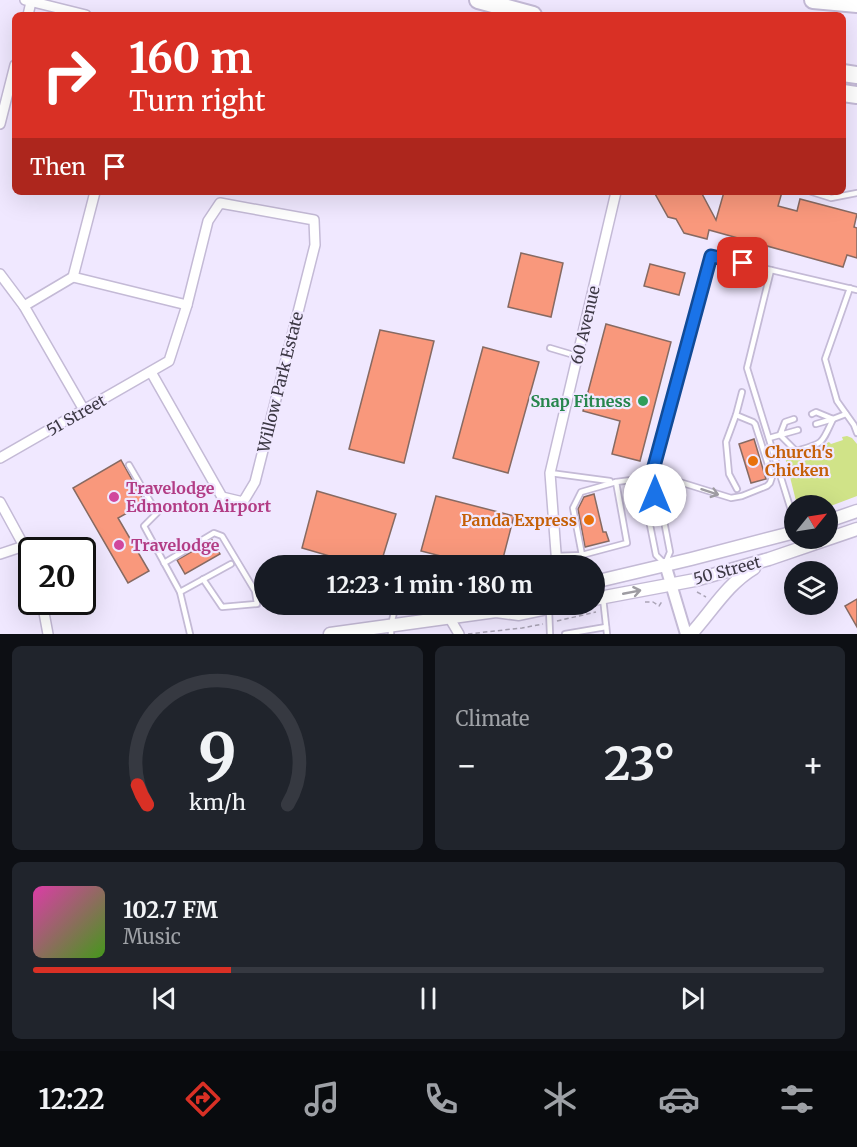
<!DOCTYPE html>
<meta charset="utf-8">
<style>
:root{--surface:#171b24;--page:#20242c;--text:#f1f3f6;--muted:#9ea1a6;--line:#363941;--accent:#d93025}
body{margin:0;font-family:Merriweather,serif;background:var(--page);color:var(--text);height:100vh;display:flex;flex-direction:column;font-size:22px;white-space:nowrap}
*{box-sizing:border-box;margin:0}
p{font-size:20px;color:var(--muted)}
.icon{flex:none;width:33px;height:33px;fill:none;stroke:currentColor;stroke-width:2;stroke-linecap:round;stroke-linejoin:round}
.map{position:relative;height:634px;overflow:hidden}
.details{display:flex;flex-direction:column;gap:12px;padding:12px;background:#0d0f14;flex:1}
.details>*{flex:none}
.guide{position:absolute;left:12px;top:12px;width:834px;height:183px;border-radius:9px;box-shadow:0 6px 24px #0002;background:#d93025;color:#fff;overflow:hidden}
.needle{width:39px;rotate:60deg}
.controls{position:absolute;left:784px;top:495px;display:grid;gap:12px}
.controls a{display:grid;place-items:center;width:54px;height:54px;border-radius:50%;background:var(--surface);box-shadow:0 6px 24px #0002;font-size:30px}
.speed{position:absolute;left:18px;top:537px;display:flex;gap:12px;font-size:30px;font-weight:700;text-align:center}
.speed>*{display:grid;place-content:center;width:78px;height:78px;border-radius:50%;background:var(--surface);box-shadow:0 6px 24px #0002;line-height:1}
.speed .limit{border:3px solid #111;border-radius:9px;background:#fff;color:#111}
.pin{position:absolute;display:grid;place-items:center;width:51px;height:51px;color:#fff;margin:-26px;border-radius:12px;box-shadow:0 3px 9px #0006}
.me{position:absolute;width:66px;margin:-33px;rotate:0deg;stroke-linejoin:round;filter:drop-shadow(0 0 4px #0008)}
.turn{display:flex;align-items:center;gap:21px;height:126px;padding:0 18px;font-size:27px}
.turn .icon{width:78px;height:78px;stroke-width:2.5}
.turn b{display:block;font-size:42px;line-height:51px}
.then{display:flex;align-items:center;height:57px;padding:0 18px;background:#0003;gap:12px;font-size:22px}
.big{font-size:45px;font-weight:700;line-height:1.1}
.details .widget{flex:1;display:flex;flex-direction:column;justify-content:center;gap:9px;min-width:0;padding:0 21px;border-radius:9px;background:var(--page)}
.details .dial{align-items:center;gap:0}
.dial svg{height:156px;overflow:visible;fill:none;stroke:var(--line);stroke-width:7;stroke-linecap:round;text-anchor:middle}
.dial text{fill:var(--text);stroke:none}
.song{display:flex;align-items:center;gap:18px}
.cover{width:72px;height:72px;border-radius:9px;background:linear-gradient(135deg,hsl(320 70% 55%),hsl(100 70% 35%))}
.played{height:6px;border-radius:3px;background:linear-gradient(90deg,var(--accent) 25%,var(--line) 25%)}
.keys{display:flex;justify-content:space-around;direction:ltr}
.heat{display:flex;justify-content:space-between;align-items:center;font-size:33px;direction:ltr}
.details .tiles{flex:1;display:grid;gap:12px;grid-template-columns:1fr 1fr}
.widget:last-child{grid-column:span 2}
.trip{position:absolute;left:254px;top:555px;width:351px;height:60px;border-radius:30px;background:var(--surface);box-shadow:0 6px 24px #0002;font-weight:700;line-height:60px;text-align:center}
.dock{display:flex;height:96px;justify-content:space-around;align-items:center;background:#090b0e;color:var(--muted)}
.dock .icon{width:42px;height:42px}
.dock .on{color:var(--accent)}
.dock b{font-size:27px;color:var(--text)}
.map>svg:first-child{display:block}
.green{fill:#d0e388}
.building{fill:#f9987c;stroke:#876a62;stroke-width:1.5}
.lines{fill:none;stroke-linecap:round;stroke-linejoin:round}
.service-casing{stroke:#c4bad6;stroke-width:8}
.minor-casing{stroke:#c4bad6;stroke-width:12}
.tertiary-casing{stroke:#c4bad6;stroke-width:14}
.secondary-casing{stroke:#c4bad6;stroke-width:15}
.motorway-casing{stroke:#c4bad6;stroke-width:20}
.path{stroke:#aaa4b6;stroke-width:1.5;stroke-dasharray:4.5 3;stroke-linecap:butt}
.service{stroke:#fff;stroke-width:4.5}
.minor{stroke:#fff;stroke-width:9}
.tertiary{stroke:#fff;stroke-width:10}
.secondary{stroke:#fff;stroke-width:12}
.motorway{stroke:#fff;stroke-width:16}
.oneway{stroke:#9e9ca2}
.route-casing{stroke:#114b97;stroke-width:15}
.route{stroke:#1a73e8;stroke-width:10}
.leisure-dot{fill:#2e9e5b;stroke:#f0e8ff;stroke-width:2}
.food-dot{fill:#e8710a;stroke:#f0e8ff;stroke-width:2}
.hotel-dot{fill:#d1479c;stroke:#f0e8ff;stroke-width:2}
.labels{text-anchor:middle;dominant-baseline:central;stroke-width:4.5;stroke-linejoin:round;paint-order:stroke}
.street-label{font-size:16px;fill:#3c3844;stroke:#f0e8ff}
.leisure-label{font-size:16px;font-weight:bold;fill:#27864d;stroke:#f0e8ff;text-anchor:end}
.food-label{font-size:16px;font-weight:bold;fill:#c56008;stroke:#f0e8ff;text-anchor:start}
.hotel-label{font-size:16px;font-weight:bold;fill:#b23c85;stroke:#f0e8ff;text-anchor:start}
</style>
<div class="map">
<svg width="857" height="634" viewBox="0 0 857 634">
<rect width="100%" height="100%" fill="#f0e8ff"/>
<!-- green -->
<path class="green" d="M847,436L852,438L857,444V496L828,507V506L797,505L785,457L797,453L801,462L825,454L823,445L829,442L831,444L843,440L842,437Z"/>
<!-- building -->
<g class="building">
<path d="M654,192H701L716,220L724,192H782L778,206L797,211L800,199L857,214L854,227L857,228V258L847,255L843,267L709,230L707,239L684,233L676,219L668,217Z"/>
<path d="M521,253L563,263L551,317L508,307Z"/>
<path d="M650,264L685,273L679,295L644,286Z"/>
<path d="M606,324L671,342L640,461L612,454L620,421L583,411Z"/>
<path d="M380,330L434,341L404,463L349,449Z"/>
<path d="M483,347L539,362L508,473L453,458Z"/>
<path d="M754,439L766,479L751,483L739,444Z"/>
<path d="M121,460L145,503L118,518L149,571L128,583L73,488Z"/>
<path d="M317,491L396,514L380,566H364L302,548Z"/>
<path d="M594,494L603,532H606L609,541L585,547L578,509L584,497Z"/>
<path d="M436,496L514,516L501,566H480L421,551Z"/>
<path d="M212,540L220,554L185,574L177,560Z"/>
<path d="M857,599V627L845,606Z"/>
</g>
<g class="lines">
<defs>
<g id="service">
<path d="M812,192L831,198L857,193"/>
<path d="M771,270L747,368L795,523"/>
<path d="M850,288L825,359L837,401L854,425L857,433"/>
<path d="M550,348L577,356"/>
<path d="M812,414L816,412L833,419L846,414"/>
<path d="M794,419L785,422L780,435L798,430"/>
<path d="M816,424L833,419"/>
<path d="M769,438L780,435L796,451C824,443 821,445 833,419"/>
<path d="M129,465L157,513L144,526L180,592L190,634"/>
<path d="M550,473L610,481"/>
<path d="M737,489L729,474L726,442L736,415L742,392"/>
<path d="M656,513L664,521L670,552L665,564L656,555L650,525L656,513L653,470L711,256L857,290"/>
<path d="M582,555L573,508L581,492L616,482"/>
<path d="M555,556L582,555L627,543L616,482L654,477L670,479L731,498L742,496L767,486L770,483L772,477L755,424L753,422L736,415"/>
<path d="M164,563L214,533L222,536L255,591L257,604L222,607L203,579"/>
<path d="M180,592L231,564"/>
<path d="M603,598L607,634"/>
<path d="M549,610L550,634"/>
<path d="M391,634V625L396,604"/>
<path d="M565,634L606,627"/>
</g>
<g id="minor">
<path d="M25,0L86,15"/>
<path d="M28,15L31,2"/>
<path d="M0,124L15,65"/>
<path d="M0,274L24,306L84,410"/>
<path d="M73,277L95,192"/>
<path d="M24,306L73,277L187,305"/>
<path d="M0,458L169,361L187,305L208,221L220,203L314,220L315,245L255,482L243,502L222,497L151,372"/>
<path d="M0,502L24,546L32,566"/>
<path d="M0,554L24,546"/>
<path d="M557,566L550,473L616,192"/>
<path d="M42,602L48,634"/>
<path d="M449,617L459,634"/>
</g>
<path id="tertiary" d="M665,564L686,634"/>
<g id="secondary">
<path d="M828,521L857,511"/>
<path d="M594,582L691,559L795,532"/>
<path d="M594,599L695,580L769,559L857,529"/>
<path d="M330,634L496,611L519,614L567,604"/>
<path d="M691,634C712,611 727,584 754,568"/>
</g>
<g id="motorway">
<path d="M478,0L533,15"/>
<path d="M813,0L857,4"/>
<path d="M843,73L857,75"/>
<path d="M843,93L857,95"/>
</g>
</defs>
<!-- service casing -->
<use href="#service" class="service-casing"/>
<!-- minor casing -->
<use href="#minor" class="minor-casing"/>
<!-- tertiary casing -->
<use href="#tertiary" class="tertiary-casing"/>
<!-- secondary casing -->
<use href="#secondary" class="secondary-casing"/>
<!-- motorway casing -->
<use href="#motorway" class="motorway-casing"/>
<!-- path -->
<g class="path">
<path d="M697,592L706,597"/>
<path d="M645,602H653L659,606L663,600"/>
<path d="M557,621L596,612"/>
<path d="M468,634L522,628L543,624"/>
</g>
<!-- service -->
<use href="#service" class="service"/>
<!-- minor -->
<use href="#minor" class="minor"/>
<!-- tertiary -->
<use href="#tertiary" class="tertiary"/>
<!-- secondary -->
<use href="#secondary" class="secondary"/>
<!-- motorway -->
<use href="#motorway" class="motorway"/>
</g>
<!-- one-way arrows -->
<defs><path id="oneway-shaft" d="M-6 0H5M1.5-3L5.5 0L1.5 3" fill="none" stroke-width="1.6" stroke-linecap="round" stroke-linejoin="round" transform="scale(1.5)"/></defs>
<g class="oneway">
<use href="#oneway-shaft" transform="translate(710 492) rotate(18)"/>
<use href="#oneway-shaft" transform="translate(632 592) rotate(-11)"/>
</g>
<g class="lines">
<defs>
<path id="route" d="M655,495L653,470L711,256L743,263"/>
</defs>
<!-- route casing -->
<use href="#route" class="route-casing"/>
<!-- route -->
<use href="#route" class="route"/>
</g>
<!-- markers -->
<circle class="leisure-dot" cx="643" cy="401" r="6"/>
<g class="food-dot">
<circle cx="753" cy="461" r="6"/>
<circle cx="589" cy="520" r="6"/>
</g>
<g class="hotel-dot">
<circle cx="114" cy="497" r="6"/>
<circle cx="119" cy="545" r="6"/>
</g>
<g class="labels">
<!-- street labels -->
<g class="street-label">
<text transform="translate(585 325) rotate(-77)">60 Avenue</text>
<text transform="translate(280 382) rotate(-76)">Willow Park Estate</text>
<text transform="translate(76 415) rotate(-30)">51 Street</text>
<text transform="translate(727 570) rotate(-15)">50 Street</text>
</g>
<!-- leisure labels -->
<g class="leisure-label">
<text x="631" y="401">Snap Fitness</text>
</g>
<!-- food labels -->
<g class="food-label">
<text x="765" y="452">Church's<tspan x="765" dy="18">Chicken</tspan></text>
<text x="577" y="520" text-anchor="end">Panda Express</text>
</g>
<!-- hotel labels -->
<g class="hotel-label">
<text x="126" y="488">Travelodge<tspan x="126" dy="18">Edmonton Airport</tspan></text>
<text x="131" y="545">Travelodge</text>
</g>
</g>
</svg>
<div class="controls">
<a><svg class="needle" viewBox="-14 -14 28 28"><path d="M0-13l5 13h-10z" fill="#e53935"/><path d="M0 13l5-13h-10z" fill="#9ea1a6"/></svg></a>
<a><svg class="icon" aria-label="layers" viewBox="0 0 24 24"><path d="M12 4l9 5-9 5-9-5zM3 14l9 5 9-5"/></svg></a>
</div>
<div class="speed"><div class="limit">20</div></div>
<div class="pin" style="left:743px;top:263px;background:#d93025"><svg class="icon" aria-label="arrive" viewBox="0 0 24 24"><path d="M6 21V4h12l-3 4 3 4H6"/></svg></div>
<svg class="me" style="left:655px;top:495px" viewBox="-20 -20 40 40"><circle r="19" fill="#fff"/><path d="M0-13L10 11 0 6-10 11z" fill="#1a73e8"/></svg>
<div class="trip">12:23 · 1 min · 180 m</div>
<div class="guide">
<div class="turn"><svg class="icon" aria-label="right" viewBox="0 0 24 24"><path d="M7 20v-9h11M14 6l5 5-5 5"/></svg><div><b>160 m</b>Turn right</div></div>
<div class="then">Then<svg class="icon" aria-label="arrive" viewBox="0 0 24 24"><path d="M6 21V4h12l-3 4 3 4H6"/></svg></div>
</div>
</div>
<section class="details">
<div class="tiles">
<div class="widget dial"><svg viewBox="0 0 100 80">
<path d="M14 69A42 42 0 1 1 86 69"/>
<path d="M14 69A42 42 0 0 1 9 59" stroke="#d93025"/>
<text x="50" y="56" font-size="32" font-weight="700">9</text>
<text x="50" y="72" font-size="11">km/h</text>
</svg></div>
<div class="widget"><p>Climate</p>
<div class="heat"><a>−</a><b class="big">23°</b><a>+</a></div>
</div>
<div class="widget">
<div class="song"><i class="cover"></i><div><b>102.7 FM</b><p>Music</p></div></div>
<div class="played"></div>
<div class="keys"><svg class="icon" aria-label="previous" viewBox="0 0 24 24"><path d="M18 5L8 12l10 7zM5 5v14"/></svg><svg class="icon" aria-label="pause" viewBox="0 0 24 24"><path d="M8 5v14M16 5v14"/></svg><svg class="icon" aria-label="next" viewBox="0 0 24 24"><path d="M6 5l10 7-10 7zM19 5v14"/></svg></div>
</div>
</div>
</section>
<nav class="dock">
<b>12:22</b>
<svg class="icon on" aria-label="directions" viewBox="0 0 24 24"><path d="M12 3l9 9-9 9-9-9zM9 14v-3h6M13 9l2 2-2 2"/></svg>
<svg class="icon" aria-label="music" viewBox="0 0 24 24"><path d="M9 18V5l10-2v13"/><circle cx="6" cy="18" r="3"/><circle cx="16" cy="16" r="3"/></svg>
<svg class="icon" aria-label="phone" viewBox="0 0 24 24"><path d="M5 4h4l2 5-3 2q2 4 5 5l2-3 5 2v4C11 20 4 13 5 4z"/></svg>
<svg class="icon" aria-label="climate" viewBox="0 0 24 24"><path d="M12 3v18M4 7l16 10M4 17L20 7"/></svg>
<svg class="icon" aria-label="car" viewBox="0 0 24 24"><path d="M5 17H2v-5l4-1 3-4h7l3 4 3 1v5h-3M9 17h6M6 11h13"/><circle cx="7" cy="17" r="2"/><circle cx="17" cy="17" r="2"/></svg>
<svg class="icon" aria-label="filters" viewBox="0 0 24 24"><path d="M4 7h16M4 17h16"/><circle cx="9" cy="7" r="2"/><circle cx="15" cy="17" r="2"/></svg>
</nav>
